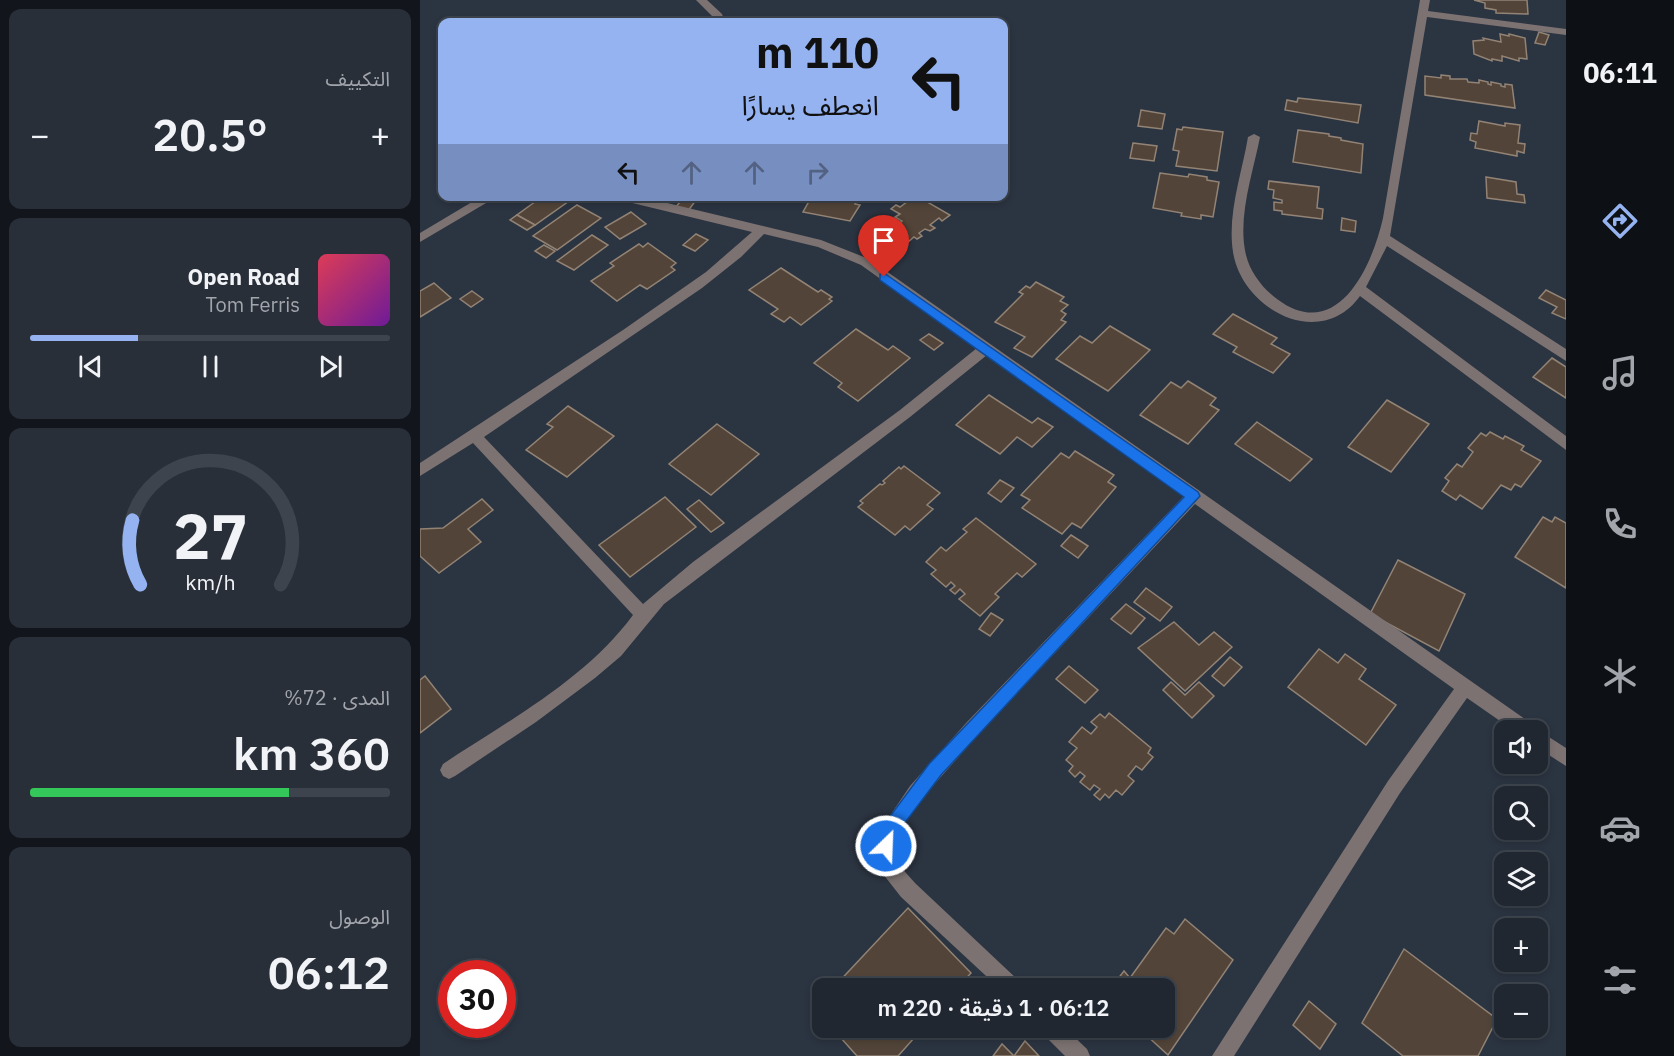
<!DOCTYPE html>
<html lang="ar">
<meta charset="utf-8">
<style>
:root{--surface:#202731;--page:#282f39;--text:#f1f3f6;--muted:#a2a5ab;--line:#3d444d;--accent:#95b2f1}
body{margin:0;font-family:"IBM Plex Sans","Noto Sans Arabic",sans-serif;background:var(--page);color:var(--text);direction:rtl;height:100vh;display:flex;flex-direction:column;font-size:22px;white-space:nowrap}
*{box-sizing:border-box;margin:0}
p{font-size:20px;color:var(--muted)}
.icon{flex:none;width:33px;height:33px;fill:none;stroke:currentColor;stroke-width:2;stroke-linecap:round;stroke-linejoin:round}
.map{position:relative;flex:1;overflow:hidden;direction:ltr}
.drawer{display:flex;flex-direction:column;gap:9px;padding:9px;background:#12151b;width:420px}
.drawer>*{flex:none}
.banner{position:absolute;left:18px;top:18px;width:570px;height:183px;border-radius:12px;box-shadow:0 3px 9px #0003,0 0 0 2px var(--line);direction:rtl;background:#95b2f1;color:#111;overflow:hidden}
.tools{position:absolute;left:1074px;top:720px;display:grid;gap:12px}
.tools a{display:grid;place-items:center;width:54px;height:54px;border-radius:12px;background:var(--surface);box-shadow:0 3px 9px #0003,0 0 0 2px var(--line);font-size:30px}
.speed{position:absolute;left:18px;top:960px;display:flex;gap:12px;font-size:30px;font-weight:700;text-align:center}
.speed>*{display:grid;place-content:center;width:78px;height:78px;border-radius:50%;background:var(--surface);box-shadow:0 3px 9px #0003,0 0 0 2px var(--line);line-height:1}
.speed .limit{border:9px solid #d22;background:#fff;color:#111}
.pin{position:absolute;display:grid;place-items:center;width:51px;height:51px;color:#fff;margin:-62px -26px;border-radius:50% 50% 50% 0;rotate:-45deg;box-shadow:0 0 6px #0007}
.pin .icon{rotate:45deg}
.me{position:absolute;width:66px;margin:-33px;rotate:24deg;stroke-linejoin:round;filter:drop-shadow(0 0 4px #0008)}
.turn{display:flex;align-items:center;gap:21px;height:126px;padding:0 30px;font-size:27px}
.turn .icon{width:78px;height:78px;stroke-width:2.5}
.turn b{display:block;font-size:42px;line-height:51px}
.lanes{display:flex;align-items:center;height:57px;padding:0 30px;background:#0003;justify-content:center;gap:30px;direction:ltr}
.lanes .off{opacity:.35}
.big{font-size:45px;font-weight:600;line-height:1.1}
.drawer .widget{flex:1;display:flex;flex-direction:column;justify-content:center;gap:9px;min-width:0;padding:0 21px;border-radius:12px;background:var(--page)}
.drawer .dial{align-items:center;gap:0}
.dial svg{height:156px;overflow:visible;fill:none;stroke:var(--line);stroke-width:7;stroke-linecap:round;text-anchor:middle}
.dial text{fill:var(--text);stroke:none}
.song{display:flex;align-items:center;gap:18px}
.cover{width:72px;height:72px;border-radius:9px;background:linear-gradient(135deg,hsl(350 70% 55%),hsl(280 70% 35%))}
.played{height:6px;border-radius:3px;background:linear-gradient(90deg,var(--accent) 30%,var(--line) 30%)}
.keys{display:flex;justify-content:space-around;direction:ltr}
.heat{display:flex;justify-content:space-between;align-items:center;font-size:33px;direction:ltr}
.charge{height:9px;border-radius:4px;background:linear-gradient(90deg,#34c759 72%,var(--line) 0)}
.trip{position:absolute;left:392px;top:978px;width:363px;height:60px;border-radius:12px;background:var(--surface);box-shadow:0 3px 9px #0003,0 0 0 2px var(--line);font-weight:600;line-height:60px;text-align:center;direction:rtl}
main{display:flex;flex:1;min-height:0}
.tab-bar{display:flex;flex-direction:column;width:108px;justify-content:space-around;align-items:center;background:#0d1014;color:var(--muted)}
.tab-bar .icon{width:42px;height:42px}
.tab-bar .on{color:var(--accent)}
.tab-bar b{font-size:27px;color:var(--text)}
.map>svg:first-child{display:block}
.building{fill:#524438;stroke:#928375;stroke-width:1.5}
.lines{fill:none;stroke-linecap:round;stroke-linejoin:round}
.minor{fill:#7c7272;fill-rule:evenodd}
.route{fill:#1a73e8;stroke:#114b97;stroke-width:1.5}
</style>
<main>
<nav class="tab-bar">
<b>06:11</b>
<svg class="icon on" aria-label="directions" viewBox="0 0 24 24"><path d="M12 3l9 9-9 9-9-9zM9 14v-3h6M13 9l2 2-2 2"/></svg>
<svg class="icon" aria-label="music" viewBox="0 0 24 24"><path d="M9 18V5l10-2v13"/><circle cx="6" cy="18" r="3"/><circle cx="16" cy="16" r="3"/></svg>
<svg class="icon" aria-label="phone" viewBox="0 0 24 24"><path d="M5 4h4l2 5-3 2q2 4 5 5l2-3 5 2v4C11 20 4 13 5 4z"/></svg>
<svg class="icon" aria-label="climate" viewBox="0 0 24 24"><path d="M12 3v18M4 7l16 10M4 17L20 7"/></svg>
<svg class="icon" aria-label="car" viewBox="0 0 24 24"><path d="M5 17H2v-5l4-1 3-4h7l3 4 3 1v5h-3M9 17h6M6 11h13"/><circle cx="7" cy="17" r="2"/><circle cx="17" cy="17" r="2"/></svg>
<svg class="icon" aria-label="filters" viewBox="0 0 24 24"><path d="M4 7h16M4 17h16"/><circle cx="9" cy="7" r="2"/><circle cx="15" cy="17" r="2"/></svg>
</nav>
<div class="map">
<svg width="1146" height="1056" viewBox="0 0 1146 1056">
<rect width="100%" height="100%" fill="#2b3441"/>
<!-- building -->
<g class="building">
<path d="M1054,0H1107L1108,14L1076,13V10L1065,8V3Z"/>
<path d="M1119,32L1129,35L1125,45L1115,43Z"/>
<path d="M1080,34L1089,36V34L1105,38L1107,59L1099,58V61L1082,56V61L1072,59V61L1054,54L1053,41L1064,40L1063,38L1081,42Z"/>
<path d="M1021,75L1030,76V79H1047L1048,82L1059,83V80L1068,82V84L1071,85V82L1081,84V86L1085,87V84L1092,85L1095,108L1005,95V76L1021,78Z"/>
<path d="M878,98L941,105L938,123L865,110L867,100L877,102Z"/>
<path d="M721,110L745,114L742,129L718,126Z"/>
<path d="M1059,121L1085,126V123L1100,125L1098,143L1105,144L1104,153L1097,151V156L1055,148L1056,142L1050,140L1051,133L1057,134Z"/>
<path d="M763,127L803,132L797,171L756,166L759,151L753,150L757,129L762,130Z"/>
<path d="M878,130L909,134V136L921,138V140L943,144L941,173L873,162Z"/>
<path d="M713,143L737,146L734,161L710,158Z"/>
<path d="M740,173L768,177L769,174L787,177V180L799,182L793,217L781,215V219L761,216L762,213L733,208Z"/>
<path d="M1066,177L1096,182L1097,194L1104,195L1105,203L1067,198Z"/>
<path d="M849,181L899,187L897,208L903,209L902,219L862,214V211L854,210V202L862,203V200L853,198L854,190L848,189Z"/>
<path d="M123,196L136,201L142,197L149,201L115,225L97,215Z"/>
<path d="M265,196H279L268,211L255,208Z"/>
<path d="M392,196H439L435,204L440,205L430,221L383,212Z"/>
<path d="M488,196H497L530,215L522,221L519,218L510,225L515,228L510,231L505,229L499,233L502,236L497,239L494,237L482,247L476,243L480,240L468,232L482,221L475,217L480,214L471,209L476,205L480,207L488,201L485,199Z"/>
<path d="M157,205L181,218L137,250L113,236Z"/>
<path d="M211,212L226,224L200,239L185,227Z"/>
<path d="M97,215L115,225L107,230L90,220Z"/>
<path d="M922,218L936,221L935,232L921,230Z"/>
<path d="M276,234L288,240L275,251L263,245Z"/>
<path d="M172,235L188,245L154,270L137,261Z"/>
<path d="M228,243L256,263L251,267L255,270L227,289L220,285L197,301L171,281L194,266L190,263L219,244L223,247Z"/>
<path d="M124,245L135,251L126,258L115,251Z"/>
<path d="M361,268L398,292L401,290L412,297L409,299L412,301L381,325L370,317L364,322L351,314L358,309L329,290Z"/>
<path d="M616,282L644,297L640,301L648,305L641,311L646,314L641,320L646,322L612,357L594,348L605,337L575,322L603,294L599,292L606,286L610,288Z"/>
<path d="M14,283L31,298L0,317V291Z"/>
<path d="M1126,290L1146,300V319L1132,313L1137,307L1119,298Z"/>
<path d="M52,291L63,299L51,307L40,299Z"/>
<path d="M813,314L857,338L851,344L870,354L853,373L813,352L817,347L793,334Z"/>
<path d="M690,326L730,350L688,391L636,359L660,336L672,343Z"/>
<path d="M436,329L468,350L473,346L490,358L438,401L418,387L422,383L394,363Z"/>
<path d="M509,334L523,343L514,350L500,340Z"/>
<path d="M1132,358L1146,367V398L1113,377Z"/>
<path d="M768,381L796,398L790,405L799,410L768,444L720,415L751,382L761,388Z"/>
<path d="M569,395L612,423L618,418L633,427L612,447L597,437L580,454L536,425Z"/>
<path d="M967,400L1009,424L971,472L928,447Z"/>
<path d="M148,406L194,436L147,477L106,450L133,427L127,424Z"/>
<path d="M837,422L892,459L870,481L815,444Z"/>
<path d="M297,424L339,454L291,495L249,464Z"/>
<path d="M1070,432L1083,439L1085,436L1104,446L1101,450L1121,461L1101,487L1095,484L1091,490L1081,485L1062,509L1040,495L1036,500L1022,491L1029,481L1025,478L1037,464L1042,467L1053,452L1048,448L1061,433L1066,436Z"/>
<path d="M655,451L694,475L688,482L696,487L661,528L652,523L642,534L602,508L610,500L601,495L641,453L649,458Z"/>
<path d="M484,466L520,493L507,505L513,509L490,530L485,526L475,535L438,507L443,503L440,501L460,484L462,485L465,483L463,481L479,467L481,469Z"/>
<path d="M580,480L594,488L581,502L568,493Z"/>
<path d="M245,497L276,527L210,577L179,545Z"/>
<path d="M62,499L73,510L48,529L61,542L19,573L0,556V529L23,528Z"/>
<path d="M279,500L304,523L291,532L267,509Z"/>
<path d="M1123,517L1132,522L1135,517L1146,523V588L1095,557Z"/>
<path d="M556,518L616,564L602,577L597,573L575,594L579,597L560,616L539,599L545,594L540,589L535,594L530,590L535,586L531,582L526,587L511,574L516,570L506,562L521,547L526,551L547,532L543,529Z"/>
<path d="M651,535L668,546L658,558L641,546Z"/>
<path d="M978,560L1045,594L1019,651L950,614Z"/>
<path d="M726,588L752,607L740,621L714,602Z"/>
<path d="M706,604L725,618L711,634L691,619Z"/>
<path d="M571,613L583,620L570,636L559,629Z"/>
<path d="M754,622L779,645L794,632L812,647L765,691L718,648Z"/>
<path d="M899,649L918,663L925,654L946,669L939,679L976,705L946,745L868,687Z"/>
<path d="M810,657L822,667L804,686L792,676Z"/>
<path d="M649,666L678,690L665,703L636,679Z"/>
<path d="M5,676L31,709L0,733V680Z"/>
<path d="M751,682L765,695L779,682L794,696L772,718L743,690Z"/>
<path d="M689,713L731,748L728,753L733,757L722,770L716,766L708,776L714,781L702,795L696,790L689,798L685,794L680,800L674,795L680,789L674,785L670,790L660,782L665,776L660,772L655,777L649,771L653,766L646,760L657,748L649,742L662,727L671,734L677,727L671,722L680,714L685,718Z"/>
<path d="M488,908L551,973L537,988H413Z"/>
<path d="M765,919L813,960L748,1055L724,1033L727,1028H744V988H691L704,971L710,978L746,928L754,934Z"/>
<path d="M984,949L1077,1019L1058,1056H983L942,1023Z"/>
<path d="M889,1001L916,1024L900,1049L873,1025Z"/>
<path d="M412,1028H503L478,1056H437Z"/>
<path d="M605,1041L619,1056H573L582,1044L594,1056Z"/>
</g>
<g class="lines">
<!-- minor -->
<g class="minor">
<path d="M276,0H287L302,14L305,22H295L293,17Z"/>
<path d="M1000,0H1010L1008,11L1146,29V35L1007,17L970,236L1146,349V361L967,246L946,287L1146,436V450L940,296C901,351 822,310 813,252C807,214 822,173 828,137L834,134L840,137C833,173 817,218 826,255C830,272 843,289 857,299C917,344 952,267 963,218Z"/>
<path d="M62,196H78L0,242V233Z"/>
<path d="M194,196H218L401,240L449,259L1112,724L1114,730H1093L1047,698L980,793L814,1056H792L968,781L1034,689L775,504L559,734L502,798L478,833L475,846L478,864L495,883L599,981L602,988H579L481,897L463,874L457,846L461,829L490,786L547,722L764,496L567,355L490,417L244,604L201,656L175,678L116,722L35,776L29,779L23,776L20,770L23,764C89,720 165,680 213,615L53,443L0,476V463L203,330L286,272L332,232L200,200ZM344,234L398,247L441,265L557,348L480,410L273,562L223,604L64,437L282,288L321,257Z"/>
<path d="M1116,730H1118L1146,748V766L1118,748Z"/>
<path d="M621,1028H645L667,1049L670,1056H645L624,1035Z"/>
</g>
</g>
<!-- route -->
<path class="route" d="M464,273L778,492L780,496L521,775L477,833L471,852L466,854L460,852L457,846L465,823L509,764L764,497L460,280V274Z"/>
</svg>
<div class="tools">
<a><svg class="icon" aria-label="sound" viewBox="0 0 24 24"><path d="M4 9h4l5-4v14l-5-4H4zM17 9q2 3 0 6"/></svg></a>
<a><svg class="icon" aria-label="search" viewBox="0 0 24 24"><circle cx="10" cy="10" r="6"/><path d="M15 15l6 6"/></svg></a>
<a><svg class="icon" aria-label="layers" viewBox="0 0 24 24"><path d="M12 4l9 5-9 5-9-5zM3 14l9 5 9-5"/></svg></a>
<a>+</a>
<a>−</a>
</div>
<div class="speed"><div class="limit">30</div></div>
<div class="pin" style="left:464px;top:277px;background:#d93025"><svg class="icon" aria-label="arrive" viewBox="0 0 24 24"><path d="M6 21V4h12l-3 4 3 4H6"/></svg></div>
<svg class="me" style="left:466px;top:846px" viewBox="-20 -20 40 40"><circle r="17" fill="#1a73e8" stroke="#fff" stroke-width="3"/><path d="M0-11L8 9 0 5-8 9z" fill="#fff"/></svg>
<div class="trip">06:12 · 1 دقيقة · 220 m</div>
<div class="banner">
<div class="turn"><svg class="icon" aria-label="left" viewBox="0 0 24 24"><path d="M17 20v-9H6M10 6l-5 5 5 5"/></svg><div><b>110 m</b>انعطف يسارًا</div></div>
<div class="lanes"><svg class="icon" aria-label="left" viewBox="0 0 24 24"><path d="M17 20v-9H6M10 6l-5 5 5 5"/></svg><svg class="icon off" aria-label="ahead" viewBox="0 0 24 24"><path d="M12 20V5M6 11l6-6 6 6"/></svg><svg class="icon off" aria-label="ahead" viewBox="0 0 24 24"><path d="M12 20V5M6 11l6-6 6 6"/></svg><svg class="icon off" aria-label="right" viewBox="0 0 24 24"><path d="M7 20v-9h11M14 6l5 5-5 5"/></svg></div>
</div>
</div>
<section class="drawer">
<div class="widget"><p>التكييف</p>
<div class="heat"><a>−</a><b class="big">20.5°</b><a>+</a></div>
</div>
<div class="widget">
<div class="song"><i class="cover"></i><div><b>Open Road</b><p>Tom Ferris</p></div></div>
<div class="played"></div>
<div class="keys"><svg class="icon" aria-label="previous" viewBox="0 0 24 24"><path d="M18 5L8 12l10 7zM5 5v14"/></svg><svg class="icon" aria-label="pause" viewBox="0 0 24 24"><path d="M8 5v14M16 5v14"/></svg><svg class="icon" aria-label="next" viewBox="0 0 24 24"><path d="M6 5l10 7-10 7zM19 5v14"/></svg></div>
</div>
<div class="widget dial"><svg viewBox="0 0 100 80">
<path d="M14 69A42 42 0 1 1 86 69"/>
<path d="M14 69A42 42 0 0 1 10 36" stroke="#95b2f1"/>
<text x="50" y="56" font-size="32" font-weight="700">27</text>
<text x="50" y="72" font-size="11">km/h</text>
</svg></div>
<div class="widget"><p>المدى · 72%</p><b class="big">360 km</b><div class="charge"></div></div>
<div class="widget"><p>الوصول</p><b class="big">06:12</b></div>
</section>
</main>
